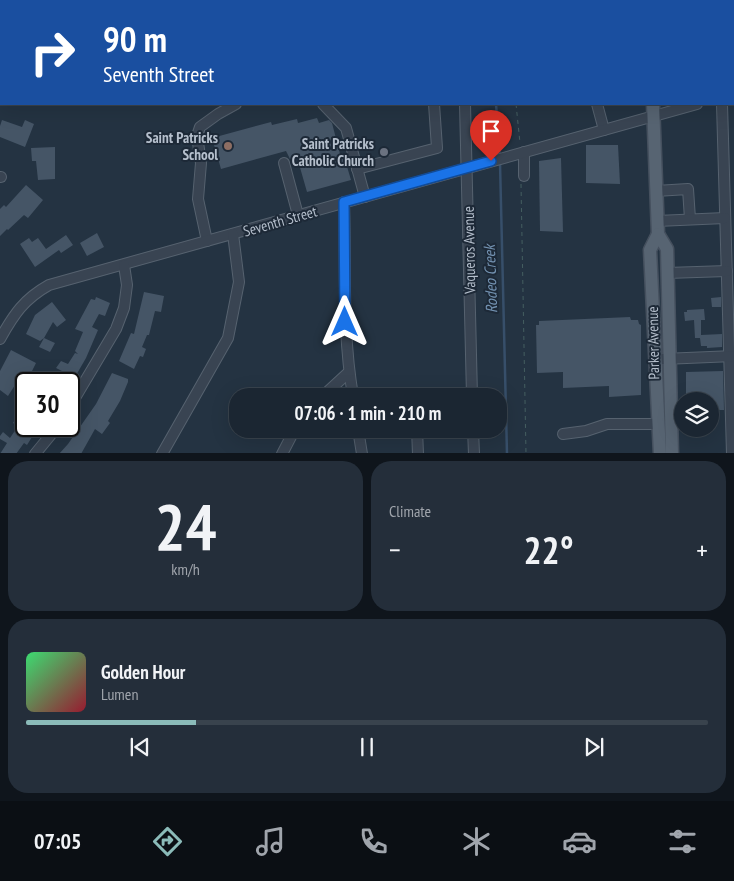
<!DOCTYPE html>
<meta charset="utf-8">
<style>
:root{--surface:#1b2632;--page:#242e3a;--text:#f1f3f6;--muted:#a0a5ac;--line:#39434d;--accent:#8bbbb9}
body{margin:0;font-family:"PT Sans Narrow",sans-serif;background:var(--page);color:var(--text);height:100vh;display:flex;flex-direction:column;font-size:19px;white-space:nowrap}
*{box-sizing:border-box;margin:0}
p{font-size:16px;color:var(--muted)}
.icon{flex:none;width:28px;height:28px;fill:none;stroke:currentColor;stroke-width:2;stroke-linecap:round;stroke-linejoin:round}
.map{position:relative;height:453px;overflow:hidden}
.details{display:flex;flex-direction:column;gap:8px;padding:8px;background:#0f151c;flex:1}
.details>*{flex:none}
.hud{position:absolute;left:0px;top:0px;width:735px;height:105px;box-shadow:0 5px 20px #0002,0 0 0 1px var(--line);background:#1a4fa0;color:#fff;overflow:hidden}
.controls{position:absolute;left:674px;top:392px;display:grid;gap:10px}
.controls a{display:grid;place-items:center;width:45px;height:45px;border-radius:50%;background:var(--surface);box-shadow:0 5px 20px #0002,0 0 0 1px var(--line);font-size:25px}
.speed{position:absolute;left:15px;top:372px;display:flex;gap:10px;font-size:25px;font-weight:700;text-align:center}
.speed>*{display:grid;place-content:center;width:65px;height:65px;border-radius:50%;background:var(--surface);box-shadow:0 5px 20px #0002,0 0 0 1px var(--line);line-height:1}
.speed .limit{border:2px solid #111;border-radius:8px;background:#fff;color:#111}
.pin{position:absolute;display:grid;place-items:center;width:42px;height:42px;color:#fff;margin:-51px -21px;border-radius:50% 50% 50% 0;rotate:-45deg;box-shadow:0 0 5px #0007}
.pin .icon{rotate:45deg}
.me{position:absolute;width:55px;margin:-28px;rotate:0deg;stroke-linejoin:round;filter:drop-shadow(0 0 4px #0008)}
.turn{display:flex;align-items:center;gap:18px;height:105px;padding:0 20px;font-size:22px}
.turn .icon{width:65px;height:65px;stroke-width:2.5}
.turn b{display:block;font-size:35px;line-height:42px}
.big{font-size:38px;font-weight:600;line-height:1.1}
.details .card{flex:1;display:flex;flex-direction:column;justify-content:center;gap:8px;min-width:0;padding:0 18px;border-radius:20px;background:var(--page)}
.details .dial{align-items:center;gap:0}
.dial b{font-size:65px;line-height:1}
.song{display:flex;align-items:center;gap:15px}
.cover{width:60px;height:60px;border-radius:8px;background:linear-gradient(135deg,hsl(140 70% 55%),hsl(350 70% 35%))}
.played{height:5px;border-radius:2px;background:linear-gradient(90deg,var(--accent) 25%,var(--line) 25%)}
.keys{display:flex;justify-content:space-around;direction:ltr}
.heat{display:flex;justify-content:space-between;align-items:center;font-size:28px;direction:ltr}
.details .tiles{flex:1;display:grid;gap:8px;grid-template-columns:1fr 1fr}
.card:last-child{grid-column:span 2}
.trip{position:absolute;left:229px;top:388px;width:278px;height:50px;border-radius:20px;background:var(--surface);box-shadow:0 5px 20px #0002,0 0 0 1px var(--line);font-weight:600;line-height:50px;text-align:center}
.tab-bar{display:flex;height:80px;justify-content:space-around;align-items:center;background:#0b0f14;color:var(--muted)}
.tab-bar .icon{width:35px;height:35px}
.tab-bar .selected{color:var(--accent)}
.tab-bar b{font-size:22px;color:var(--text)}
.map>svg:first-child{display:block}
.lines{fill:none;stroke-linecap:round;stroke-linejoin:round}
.stream{stroke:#374f6a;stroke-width:2.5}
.building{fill:#455566}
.minor-casing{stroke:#56626f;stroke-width:12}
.major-casing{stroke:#45505e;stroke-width:15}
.path{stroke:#445e60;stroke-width:1;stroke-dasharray:4 4;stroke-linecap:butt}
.minor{stroke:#394452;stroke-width:10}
.major{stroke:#576472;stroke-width:12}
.route-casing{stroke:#114b97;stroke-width:12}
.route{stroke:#1a73e8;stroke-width:9}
.education-dot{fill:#8d6e63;stroke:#1d2937;stroke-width:2}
.worship-dot{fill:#6b7280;stroke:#1d2937;stroke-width:2}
.labels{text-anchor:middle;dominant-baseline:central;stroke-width:4;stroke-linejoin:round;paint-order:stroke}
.poi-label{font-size:15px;font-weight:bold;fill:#b5bfcc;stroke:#1d2937;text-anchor:end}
.street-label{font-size:15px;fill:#b5bfcc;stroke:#1d2937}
.water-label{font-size:16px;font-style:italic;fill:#7392b1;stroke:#1d2937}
</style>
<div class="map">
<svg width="734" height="454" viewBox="0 0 734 454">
<rect width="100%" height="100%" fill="#243342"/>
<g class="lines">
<!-- stream -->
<g class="stream">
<path d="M486,0V1"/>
<path d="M496,104L500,157"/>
<path d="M500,163L507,454"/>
</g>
</g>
<!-- building -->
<g class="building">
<path d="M317,118L319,123L329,120L332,123L340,154L343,153L351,180L307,192L297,157L290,159L286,151L221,169L212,138L271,122L272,125L297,119L298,123Z"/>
<path d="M2,120L22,127L25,120L34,124L25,147L0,137V126Z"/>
<path d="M586,145H618L620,184L586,183Z"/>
<path d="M55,147V179L38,180L36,161H32L31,148Z"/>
<path d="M561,158L563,232L540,231L539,161Z"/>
<path d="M26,185L43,200L28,218L24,215L8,230L7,229L0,236V209L4,205L6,207Z"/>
<path d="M97,233L104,247L87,256L80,243Z"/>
<path d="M66,235L73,245L61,253L59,250L35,267L20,244L29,238L32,242L38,238L46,249Z"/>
<path d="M144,292L164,296L161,312L155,311L149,335H147L142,347L146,349L143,357L140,356L134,369L119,361L131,333L134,334Z"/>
<path d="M96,297L110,303L105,316L99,314L92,327L98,330L86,358L71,384H54L62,371L56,368L61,361L68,364L75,353L78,354L75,351L83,332L75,329L91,299L95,300Z"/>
<path d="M721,297V307H712L711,298Z"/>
<path d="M52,302L66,320L57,327L53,322L44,338L55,343L50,352L39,347L44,338L40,341L26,334L35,315Z"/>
<path d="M704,309L705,320H701V335L722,334V347L707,348V346H701L700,338H695L694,320L685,321L684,312H687V310Z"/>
<path d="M630,317L631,320H638L639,324L641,325V395L609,397V386L563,388V372L537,373L536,325H539V321Z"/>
<path d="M11,350L36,363L31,373L26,371L24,375L22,374L8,396L0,390V371Z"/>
<path d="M723,371L724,410H710V401H686V372Z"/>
<path d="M112,373L128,379V382L120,401L108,421L110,423L102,434L95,429L81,454H59L68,444L96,404Z"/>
<path d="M17,416L26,422V426H39L27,445L24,443L16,454H0L7,443L0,439V436L3,432L10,438L18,426L13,423Z"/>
</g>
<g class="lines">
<defs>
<g id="minor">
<path d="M434,0L435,1"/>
<path d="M573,0L574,1"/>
<path d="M22,1L23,0"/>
<path d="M181,1L182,0"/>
<path d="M312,1V0"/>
<path d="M531,1L533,0"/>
<path d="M0,22L1,21"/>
<path d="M323,104L346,128L365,197"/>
<path d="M465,104L472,396"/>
<path d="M597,104L604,130"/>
<path d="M722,104L732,454"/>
<path d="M524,152V176"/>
<path d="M284,163L298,215"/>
<path d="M357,169L437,148L434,104"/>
<path d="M0,177H1"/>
<path d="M656,191L688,189L690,219"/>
<path d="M344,202C346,267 342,332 353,396"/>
<path d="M657,221L725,218"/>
<path d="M207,241L198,199L201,163L197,136L200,127L218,114L236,104"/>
<path d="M667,273L727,271"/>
<path d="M0,339C14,314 24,299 49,285L697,104"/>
<path d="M663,359L734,356"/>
<path d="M323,396L349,372"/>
<path d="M69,408L116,329L124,308L127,285L124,265"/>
<path d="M358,429L362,454"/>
<path d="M417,429L418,454"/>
<path d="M473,429L474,454"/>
<path d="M563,434L586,431L607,424H659"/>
<path d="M35,454L58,426"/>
<path d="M162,454L228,338L239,282L233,234"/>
<path d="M282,454L295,429"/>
</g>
<g id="major">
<path d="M636,0L648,1"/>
<path d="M667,1L668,0"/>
<path d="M653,104L658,234L667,249L672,454"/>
<path d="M658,234L650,250L660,454"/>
</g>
</defs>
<!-- minor casing -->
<use href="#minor" class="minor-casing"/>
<!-- major casing -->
<use href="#major" class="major-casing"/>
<!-- path -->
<g class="path">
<path d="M505,0V1"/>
<path d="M516,104L520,143"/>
<path d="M521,184L526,454"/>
</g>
<!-- minor -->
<use href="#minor" class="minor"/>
<!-- major -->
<use href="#major" class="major"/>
</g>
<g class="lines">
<defs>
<path id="route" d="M345,322L344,202L491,161"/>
</defs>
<!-- route casing -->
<use href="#route" class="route-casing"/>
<!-- route -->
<use href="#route" class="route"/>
</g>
<!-- markers -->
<circle class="education-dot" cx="228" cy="146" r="5"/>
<circle class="worship-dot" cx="384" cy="152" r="5"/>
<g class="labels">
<!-- poi labels -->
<g class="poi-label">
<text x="218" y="137">Saint Patricks<tspan x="218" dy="17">School</tspan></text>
<text x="374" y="143">Saint Patricks<tspan x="374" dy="17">Catholic Church</tspan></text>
</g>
<!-- street labels -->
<g class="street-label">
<text transform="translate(280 221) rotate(-16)">Seventh Street</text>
<text transform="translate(469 250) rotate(-91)">Vaqueros Avenue</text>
<text transform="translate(653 343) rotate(-91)">Parker Avenue</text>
</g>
<!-- water labels -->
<g class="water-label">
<text transform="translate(490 279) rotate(-92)">Rodeo Creek</text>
</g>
</g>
</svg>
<div class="controls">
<a><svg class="icon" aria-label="layers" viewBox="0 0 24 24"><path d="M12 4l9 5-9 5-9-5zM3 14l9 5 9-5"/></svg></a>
</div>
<div class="speed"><div class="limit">30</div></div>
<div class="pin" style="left:491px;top:161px;background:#d93025"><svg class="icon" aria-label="arrive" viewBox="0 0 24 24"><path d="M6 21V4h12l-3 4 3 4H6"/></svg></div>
<svg class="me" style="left:345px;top:322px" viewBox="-20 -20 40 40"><path d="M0-17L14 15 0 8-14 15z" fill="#1a73e8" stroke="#fff" stroke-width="4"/></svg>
<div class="trip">07:06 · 1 min · 210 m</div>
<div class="hud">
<div class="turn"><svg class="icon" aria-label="right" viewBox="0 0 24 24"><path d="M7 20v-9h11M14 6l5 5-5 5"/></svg><div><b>90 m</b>Seventh Street</div></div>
</div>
</div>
<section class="details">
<div class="tiles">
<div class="card dial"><b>24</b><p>km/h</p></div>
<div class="card"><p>Climate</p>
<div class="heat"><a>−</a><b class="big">22°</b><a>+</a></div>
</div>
<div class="card">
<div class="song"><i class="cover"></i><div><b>Golden Hour</b><p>Lumen</p></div></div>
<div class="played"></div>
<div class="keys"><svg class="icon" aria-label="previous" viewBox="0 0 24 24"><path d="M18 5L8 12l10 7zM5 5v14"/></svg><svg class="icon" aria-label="pause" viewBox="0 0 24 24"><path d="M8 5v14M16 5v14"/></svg><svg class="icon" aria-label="next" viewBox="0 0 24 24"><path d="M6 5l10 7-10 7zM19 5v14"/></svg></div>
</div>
</div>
</section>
<nav class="tab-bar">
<b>07:05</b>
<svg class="icon selected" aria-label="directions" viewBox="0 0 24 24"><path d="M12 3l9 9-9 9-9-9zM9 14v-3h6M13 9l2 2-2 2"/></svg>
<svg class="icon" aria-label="music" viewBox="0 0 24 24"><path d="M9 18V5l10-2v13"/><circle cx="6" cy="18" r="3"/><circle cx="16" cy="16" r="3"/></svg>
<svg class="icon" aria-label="phone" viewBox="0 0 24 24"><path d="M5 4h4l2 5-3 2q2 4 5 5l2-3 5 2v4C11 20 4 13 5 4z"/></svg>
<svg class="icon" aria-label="climate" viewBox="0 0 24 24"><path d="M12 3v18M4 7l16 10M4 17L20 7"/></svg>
<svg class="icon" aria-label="car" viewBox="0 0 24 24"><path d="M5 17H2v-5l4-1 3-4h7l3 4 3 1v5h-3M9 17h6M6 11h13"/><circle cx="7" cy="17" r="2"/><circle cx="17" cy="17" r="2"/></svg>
<svg class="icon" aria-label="filters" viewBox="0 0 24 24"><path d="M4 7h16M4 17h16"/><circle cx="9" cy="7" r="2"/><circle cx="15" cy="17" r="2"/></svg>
</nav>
